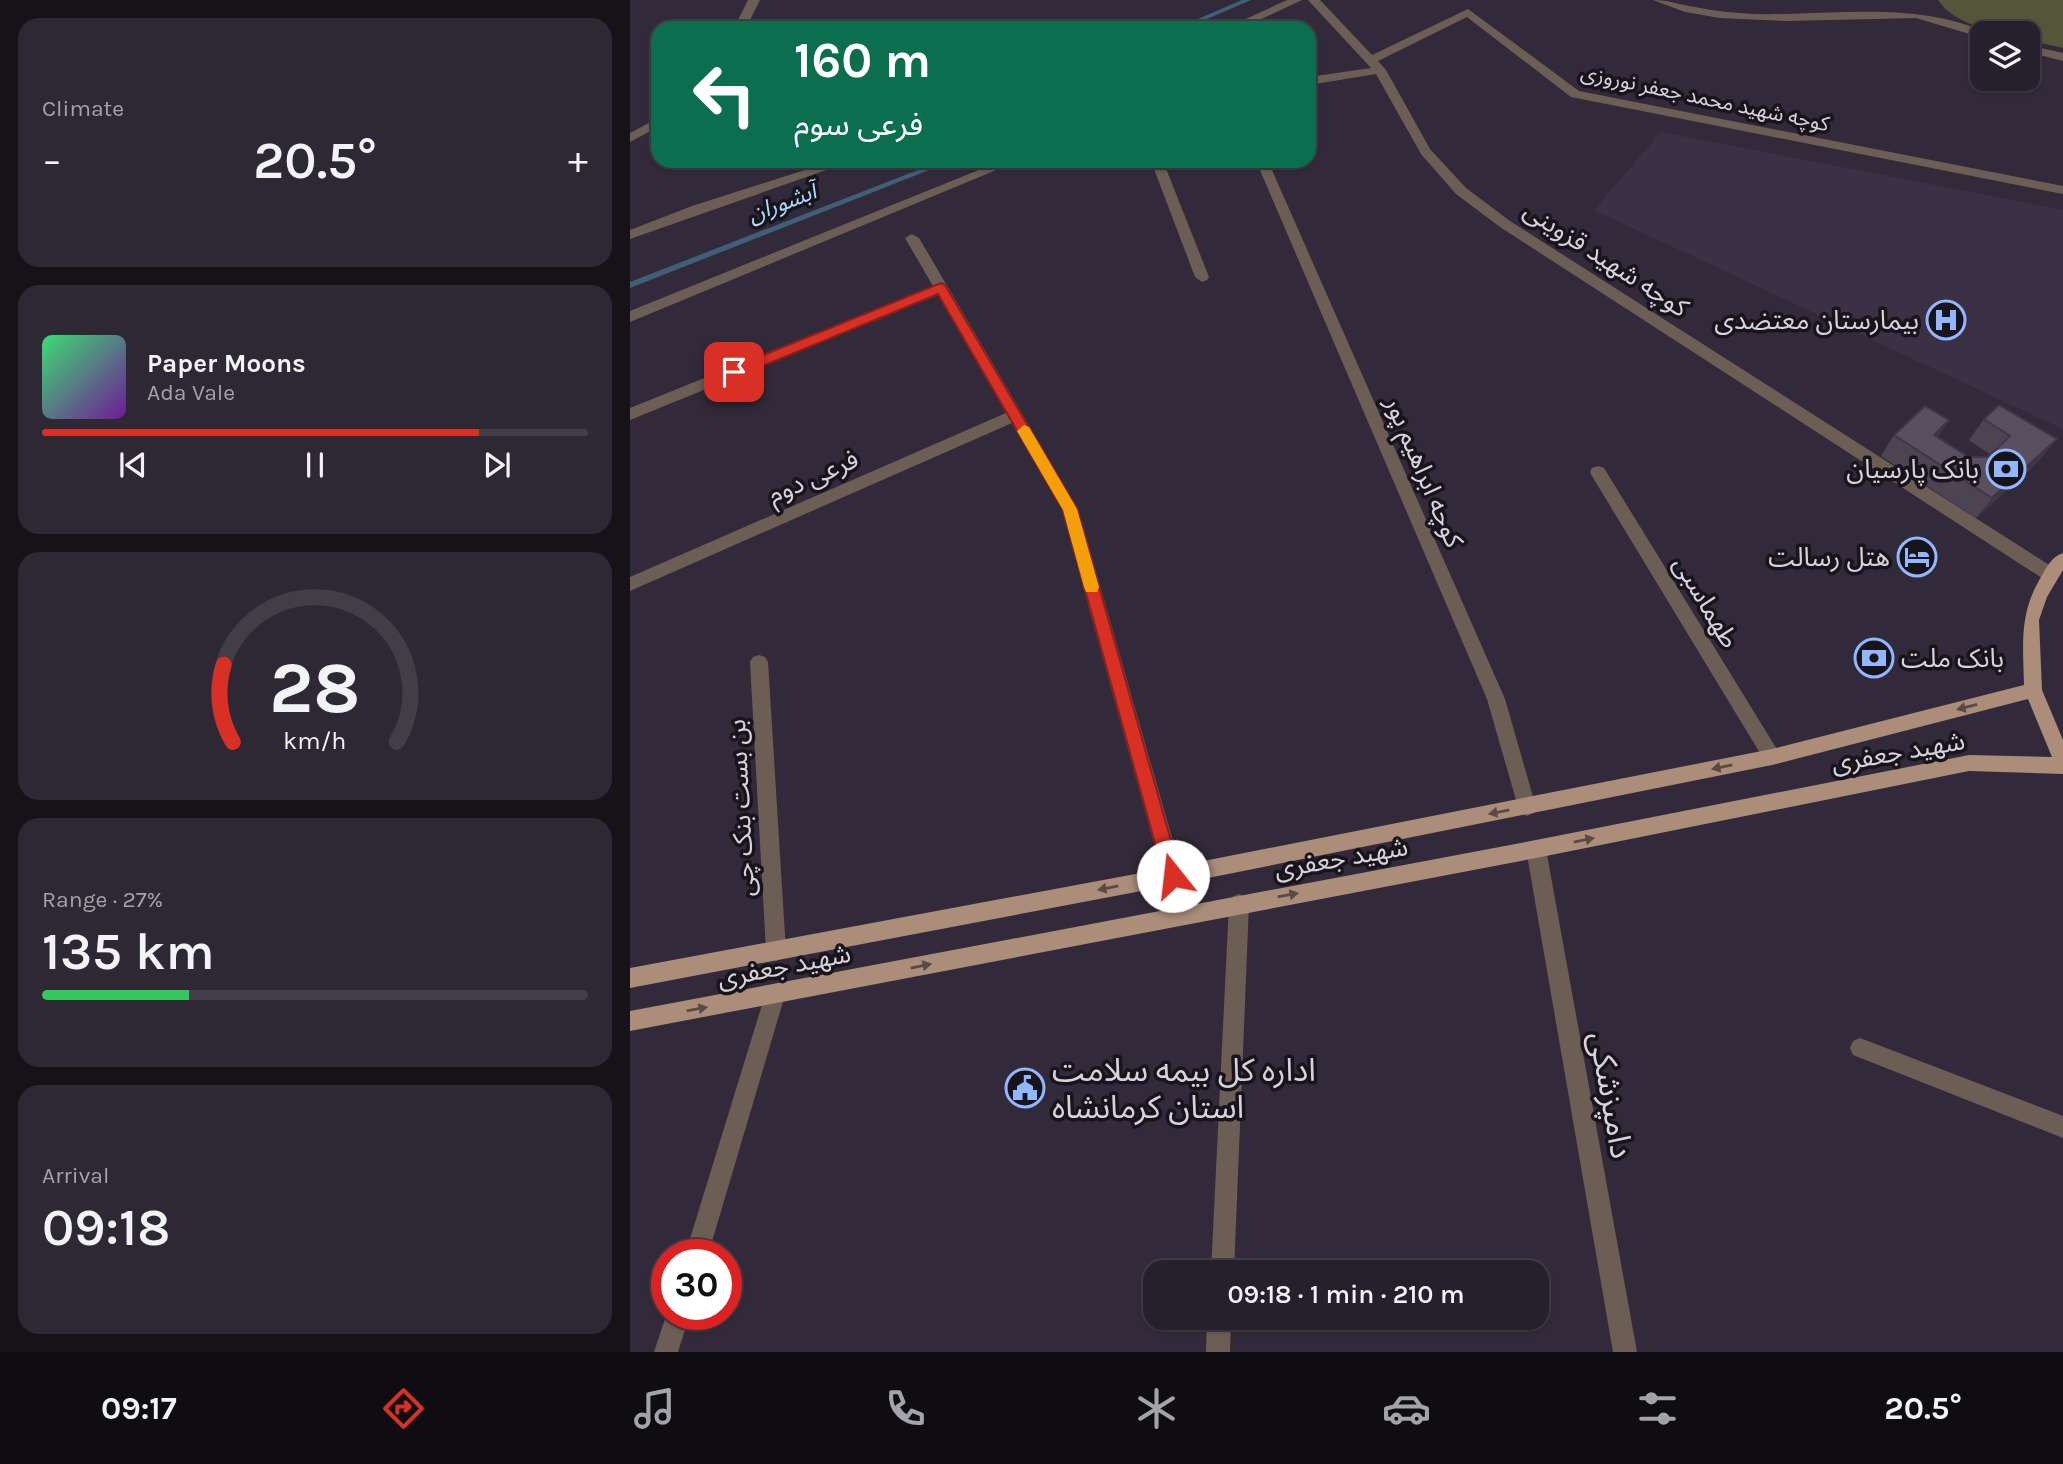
<!DOCTYPE html>
<meta charset="utf-8">
<style>
:root{--surface:#26202c;--page:#2e2834;--text:#f1f3f6;--muted:#a4a3a9;--line:#423e48;--accent:#d93025}
body{margin:0;font-family:Karla,"Noto Sans Arabic",sans-serif;background:var(--page);color:var(--text);height:100vh;display:flex;flex-direction:column;font-size:26px;white-space:nowrap}
*{box-sizing:border-box;margin:0}
p{font-size:23px;color:var(--muted)}
.icon{flex:none;width:38px;height:38px;fill:none;stroke:currentColor;stroke-width:2;stroke-linecap:round;stroke-linejoin:round}
.map{position:relative;flex:1;overflow:hidden}
.side{display:flex;flex-direction:column;gap:18px;padding:18px;background:#151218;width:630px}
.side>*{flex:none}
.hud{position:absolute;left:21px;top:21px;width:665px;height:147px;border-radius:21px;box-shadow:0 2px 5px #0004,0 0 0 2px var(--line);background:#0b6e4f;color:#fff;overflow:hidden}
.tools{position:absolute;left:1340px;top:21px;display:grid;gap:14px}
.tools a{display:grid;place-items:center;width:70px;height:70px;border-radius:14px;background:var(--surface);box-shadow:0 2px 5px #0004,0 0 0 2px var(--line);font-size:35px}
.speed{position:absolute;left:21px;top:1239px;display:flex;gap:14px;font-size:35px;font-weight:700;text-align:center}
.speed>*{display:grid;place-content:center;width:91px;height:91px;border-radius:50%;background:var(--surface);box-shadow:0 2px 5px #0004,0 0 0 2px var(--line);line-height:1}
.speed .limit{border:10px solid #d22;background:#fff;color:#111}
.pin{position:absolute;display:grid;place-items:center;width:60px;height:60px;color:#fff;margin:-30px;border-radius:14px;box-shadow:0 4px 10px #0006}
.me{position:absolute;width:77px;margin:-38px;rotate:344deg;stroke-linejoin:round;filter:drop-shadow(0 0 5px #0008)}
.turn{display:flex;align-items:center;gap:24px;height:147px;padding:0 28px;font-size:32px}
.turn .icon{width:91px;height:91px;stroke-width:2.5}
.turn b{display:block;font-size:49px;line-height:60px}
.big{font-size:52px;font-weight:600;line-height:1.1}
.side .tile{flex:1;display:flex;flex-direction:column;justify-content:center;gap:10px;min-width:0;padding:0 24px;border-radius:21px;background:var(--page)}
.side .dial{align-items:center;gap:0}
.dial svg{height:182px;overflow:visible;fill:none;stroke:var(--line);stroke-width:7;stroke-linecap:round;text-anchor:middle}
.dial text{fill:var(--text);stroke:none}
.song{display:flex;align-items:center;gap:21px}
.cover{width:84px;height:84px;border-radius:10px;background:linear-gradient(135deg,hsl(140 70% 55%),hsl(280 70% 35%))}
.played{height:7px;border-radius:4px;background:linear-gradient(90deg,var(--accent) 80%,var(--line) 80%)}
.keys{display:flex;justify-content:space-around;direction:ltr}
.heat{display:flex;justify-content:space-between;align-items:center;font-size:38px;direction:ltr}
.charge{height:10px;border-radius:5px;background:linear-gradient(90deg,#34c759 27%,var(--line) 0)}
.trip{position:absolute;left:513px;top:1260px;width:406px;height:70px;border-radius:21px;background:var(--surface);box-shadow:0 2px 5px #0004,0 0 0 2px var(--line);font-weight:600;line-height:70px;text-align:center}
.dock{display:flex;height:112px;justify-content:space-around;align-items:center;background:#0f0d12;color:var(--muted)}
.dock .icon{width:49px;height:49px}
.dock .selected{color:var(--accent)}
.dock b{font-size:32px;color:var(--text)}
main{display:flex;flex:1;min-height:0}
.map>svg:first-child{display:block}
.built{fill:#3c3046}
.green{fill:#54563a}
.lines{fill:none;stroke-linecap:round;stroke-linejoin:round}
.stream{fill:#406078;fill-rule:evenodd}
.minor{fill:#6d5e55;fill-rule:evenodd}
.major{fill:#ab8d7a;fill-rule:evenodd}
.wall{fill:#4d4453}
.shaded-wall{fill:#3e3744}
.building{fill:#594f61;stroke:#3e3744;stroke-width:2}
.oneway{fill:#5a4a46}
.route{fill:#d93025;stroke:#8d1f18;stroke-width:2}
.slow{fill:#f59e0b}
.labels{text-anchor:middle;dominant-baseline:central;stroke-width:7;stroke-linejoin:round;paint-order:stroke}
.far-street-label{font-size:21px;fill:#d8d2dd;stroke:#18141b}
.far-water-label{font-size:23px;font-style:italic;fill:#aedbfd;stroke:#18141b}
.street-label{font-size:26px;fill:#d8d2dd;stroke:#18141b}
.poi-label{font-size:26px;fill:#d8d2dd;stroke:#18141b;text-anchor:end}
.near-poi-label{font-size:32px;fill:#d8d2dd;stroke:#18141b;text-anchor:start}
.near-street-label{font-size:32px;fill:#d8d2dd;stroke:#18141b}
</style>
<main>
<section class="side">
<div class="tile"><p>Climate</p>
<div class="heat"><a>−</a><b class="big">20.5°</b><a>+</a></div>
</div>
<div class="tile">
<div class="song"><i class="cover"></i><div><b>Paper Moons</b><p>Ada Vale</p></div></div>
<div class="played"></div>
<div class="keys"><svg class="icon" aria-label="previous" viewBox="0 0 24 24"><path d="M18 5L8 12l10 7zM5 5v14"/></svg><svg class="icon" aria-label="pause" viewBox="0 0 24 24"><path d="M8 5v14M16 5v14"/></svg><svg class="icon" aria-label="next" viewBox="0 0 24 24"><path d="M6 5l10 7-10 7zM19 5v14"/></svg></div>
</div>
<div class="tile dial"><svg viewBox="0 0 100 80">
<path d="M14 69A42 42 0 1 1 86 69"/>
<path d="M14 69A42 42 0 0 1 10 35" stroke="#d93025"/>
<text x="50" y="56" font-size="32" font-weight="700">28</text>
<text x="50" y="72" font-size="11">km/h</text>
</svg></div>
<div class="tile"><p>Range · 27%</p><b class="big">135 km</b><div class="charge"></div></div>
<div class="tile"><p>Arrival</p><b class="big">09:18</b></div>
</section>
<div class="map">
<svg width="1433" height="1352" viewBox="0 0 1433 1352">
<rect width="100%" height="100%" fill="#322a3a"/>
<!-- built -->
<path class="built" d="M1031,132L1433,210V429L964,210Z"/>
<!-- green -->
<path class="green" d="M1308,0H1433V48L1398,40V33C1368,33 1326,27 1308,0Z"/>
<g class="lines">
<!-- stream -->
<g class="stream">
<path d="M612,0H621L556,28H547Z"/>
<path d="M311,161H322L0,288V282Z"/>
</g>
<!-- minor -->
<g class="minor">
<path d="M118,0H130L116,28H104Z"/>
<path d="M657,0H672L612,28H596Z"/>
<path d="M678,0H690L742,55L838,9L949,91L1433,186V194L941,97L837,17L748,61L756,70L800,149L836,188L880,221L1427,570L1429,575L1427,580H1415L870,227L826,194L791,154L746,74L679,85V77L741,68Z"/>
<path d="M1023,0C1039,0 1050,5 1065,7C1085,11 1104,13 1124,14C1205,16 1281,0 1358,33H1353V38L1286,18L1156,21L1090,18L1055,12Z"/>
<path d="M1398,45L1433,53V61L1398,52Z"/>
<path d="M28,118V127L0,142V133Z"/>
<path d="M203,161H222L0,239V230L62,206Z"/>
<path d="M371,161H388L0,322V311Z"/>
<path d="M521,161H533L579,277L577,280L572,282L565,277Z"/>
<path d="M626,161H638L875,699L906,807L904,813L897,816L890,813L888,807L857,699Z"/>
<path d="M282,234L289,238L448,509L553,876L550,883L543,885L536,883L533,876L432,510L382,423L0,591V577L376,413L308,295L0,420V408L303,286L275,238Z"/>
<path d="M968,466L974,468L1148,751L1151,757L1148,763L1142,765L1136,763L962,476L960,472L962,468Z"/>
<path d="M129,655L135,657L138,662L156,951L153,958L146,961L139,958L136,951L120,662L123,657Z"/>
<path d="M906,840L913,843L916,849L1007,1352H983L896,849L899,843Z"/>
<path d="M609,894L616,897L619,904L604,1272H581L599,904L602,897Z"/>
<path d="M145,985L152,988L155,995L78,1255H55L135,995L138,988Z"/>
<path d="M1230,1038L1433,1116V1138L1223,1055L1220,1048L1223,1041Z"/>
<path d="M37,1313L60,1314L48,1352H24Z"/>
<path d="M577,1318H601L600,1352H576Z"/>
</g>
<!-- major -->
<path class="major" d="M1433,553V570L1417,597L1409,620L1412,690L1433,740V774L1339,771L906,858L0,1031V1011L906,840L1339,755L1422,757L1398,699L1142,765L543,885L0,988V968L543,867L1142,749L1394,685C1393,643 1389,614 1411,577C1417,567 1421,557 1433,553Z"/>
</g>
<!-- wall -->
<path class="wall" d="M1369,405L1410,460L1346,518L1251,456L1264,435L1308,437L1339,457H1358L1361,455L1339,440L1354,419Z"/>
<!-- shaded-wall -->
<g class="shaded-wall">
<path d="M1319,420L1305,441L1304,435Z"/>
<path d="M1427,439L1410,460L1346,518L1362,498Z"/>
</g>
<!-- building -->
<path class="building" d="M1369,405L1427,439L1362,498L1264,435L1295,406L1319,420L1304,435L1339,457H1358L1380,436L1354,419Z"/>
<!-- one-way arrows -->
<defs><path id="oneway-solid" d="M-6-.8H1V-3.2L6.5 0L1 3.2V.8H-6Z" transform="scale(1.75)"/></defs>
<g class="oneway">
<use href="#oneway-solid" transform="translate(1337 707) rotate(166)"/>
<use href="#oneway-solid" transform="translate(1092 767) rotate(169)"/>
<use href="#oneway-solid" transform="translate(869 812) rotate(169)"/>
<use href="#oneway-solid" transform="translate(954 840) rotate(-11)"/>
<use href="#oneway-solid" transform="translate(478 888) rotate(169)"/>
<use href="#oneway-solid" transform="translate(658 895) rotate(-10)"/>
<use href="#oneway-solid" transform="translate(291 966) rotate(-11)"/>
<use href="#oneway-solid" transform="translate(67 1009) rotate(-10)"/>
</g>
<!-- route -->
<path class="route" d="M311,283L315,285L447,509L551,876L549,881L543,884L536,881L534,876L433,510L308,294L108,376L104,377L97,372L99,369Z"/>
<!-- slow -->
<path class="slow" d="M394,425L399,427L447,509L469,587L467,592H456L454,587L433,510L387,431Z"/>
<!-- icons -->
<defs>
<symbol id="hospital-ring" viewBox="-11 -11 22 22"><circle r="9.5" fill="#18141b" stroke="#93b7fd" stroke-width="1.5"/><path d="M-5-5h3v3.5h4V-5h3V5h-3V1.5h-4V5h-3Z" fill="#93b7fd"/></symbol>
<symbol id="bank-ring" viewBox="-11 -11 22 22"><circle r="9.5" fill="#18141b" stroke="#93b7fd" stroke-width="1.5"/><path d="M-6-4H6V4H-6ZM0-2.3a2.3 2.3 0 1 0 0 4.6a2.3 2.3 0 1 0 0-4.6Z" fill="#93b7fd"/></symbol>
<symbol id="hotel-ring" viewBox="-11 -11 22 22"><circle r="9.5" fill="#18141b" stroke="#93b7fd" stroke-width="1.5"/><path d="M-6-4.5h1.5V1H6V5H4.5V3h-9V5H-6ZM-4 0a1.8 1.8 0 1 1 3.6 0ZM.5 0V-2.5h3Q6-2.5 6 0Z" fill="#93b7fd"/></symbol>
<symbol id="civic-ring" viewBox="-11 -11 22 22"><circle r="9.5" fill="#18141b" stroke="#93b7fd" stroke-width="1.5"/><path d="M-.6-6.5H3V-4.5H.6V-3L4-1V1h2V6H-6V1h2V-1L-.6-3ZM-1.2 2.5V6h2.4V2.5Z" fill="#93b7fd"/></symbol>
</defs>
<g fill-rule="evenodd">
<use href="#hospital-ring" x="1294" y="298" width="44" height="44"/>
<use href="#bank-ring" x="1354" y="447" width="44" height="44"/>
<use href="#hotel-ring" x="1265" y="535" width="44" height="44"/>
<use href="#bank-ring" x="1222" y="636" width="44" height="44"/>
<use href="#civic-ring" x="373" y="1066" width="44" height="44"/>
</g>
<g class="labels">
<!-- far-street labels -->
<g class="far-street-label">
<text transform="translate(1075 98) rotate(12)">کوچه شهید محمد جعفر نوروزی</text>
</g>
<!-- far-water labels -->
<g class="far-water-label">
<text transform="translate(152 203) rotate(-21)">آبشوران</text>
</g>
<!-- street labels -->
<g class="street-label">
<text transform="translate(976 259) rotate(33)">کوچه شهید قزوینی</text>
<text transform="translate(794 472) rotate(67)">کوچه ابراهیم پور</text>
<text transform="translate(183 477) rotate(-24)">فرعی دوم</text>
<text transform="translate(1076 602) rotate(59)">طهماسبی</text>
<text transform="translate(1268 752) rotate(-10)">شهید جعفری</text>
<text transform="translate(111 808) rotate(-93)">بن بست بنک چی</text>
<text transform="translate(711 858) rotate(-10)">شهید جعفری</text>
<text transform="translate(154 966) rotate(-11)">شهید جعفری</text>
</g>
<!-- poi labels -->
<g class="poi-label">
<text x="1289" y="320">بیمارستان معتضدی</text>
<text x="1349" y="469">بانک پارسیان</text>
<text x="1260" y="557">هتل رسالت</text>
<text x="1271" y="658" text-anchor="start">بانک ملت</text>
</g>
<!-- near-poi labels -->
<g class="near-poi-label">
<text x="422" y="1070">اداره کل بیمه سلامت<tspan x="422" dy="37">استان کرمانشاه</tspan></text>
</g>
<!-- near-street labels -->
<g class="near-street-label">
<text transform="translate(981 1095) rotate(80)">دامپزشکی</text>
</g>
</g>
</svg>
<div class="tools">
<a><svg class="icon" aria-label="layers" viewBox="0 0 24 24"><path d="M12 4l9 5-9 5-9-5zM3 14l9 5 9-5"/></svg></a>
</div>
<div class="speed"><div class="limit">30</div></div>
<div class="pin" style="left:104px;top:372px;background:#d93025"><svg class="icon" aria-label="arrive" viewBox="0 0 24 24"><path d="M6 21V4h12l-3 4 3 4H6"/></svg></div>
<svg class="me" style="left:543px;top:876px" viewBox="-20 -20 40 40"><circle r="19" fill="#fff"/><path d="M0-13L10 11 0 6-10 11z" fill="#d93025"/></svg>
<div class="trip">09:18 · 1 min · 210 m</div>
<div class="hud">
<div class="turn"><svg class="icon" aria-label="left" viewBox="0 0 24 24"><path d="M17 20v-9H6M10 6l-5 5 5 5"/></svg><div><b>160 m</b>فرعی سوم</div></div>
</div>
</div>
</main>
<nav class="dock">
<b>09:17</b>
<svg class="icon selected" aria-label="directions" viewBox="0 0 24 24"><path d="M12 3l9 9-9 9-9-9zM9 14v-3h6M13 9l2 2-2 2"/></svg>
<svg class="icon" aria-label="music" viewBox="0 0 24 24"><path d="M9 18V5l10-2v13"/><circle cx="6" cy="18" r="3"/><circle cx="16" cy="16" r="3"/></svg>
<svg class="icon" aria-label="phone" viewBox="0 0 24 24"><path d="M5 4h4l2 5-3 2q2 4 5 5l2-3 5 2v4C11 20 4 13 5 4z"/></svg>
<svg class="icon" aria-label="climate" viewBox="0 0 24 24"><path d="M12 3v18M4 7l16 10M4 17L20 7"/></svg>
<svg class="icon" aria-label="car" viewBox="0 0 24 24"><path d="M5 17H2v-5l4-1 3-4h7l3 4 3 1v5h-3M9 17h6M6 11h13"/><circle cx="7" cy="17" r="2"/><circle cx="17" cy="17" r="2"/></svg>
<svg class="icon" aria-label="filters" viewBox="0 0 24 24"><path d="M4 7h16M4 17h16"/><circle cx="9" cy="7" r="2"/><circle cx="15" cy="17" r="2"/></svg>
<b>20.5°</b>
</nav>
